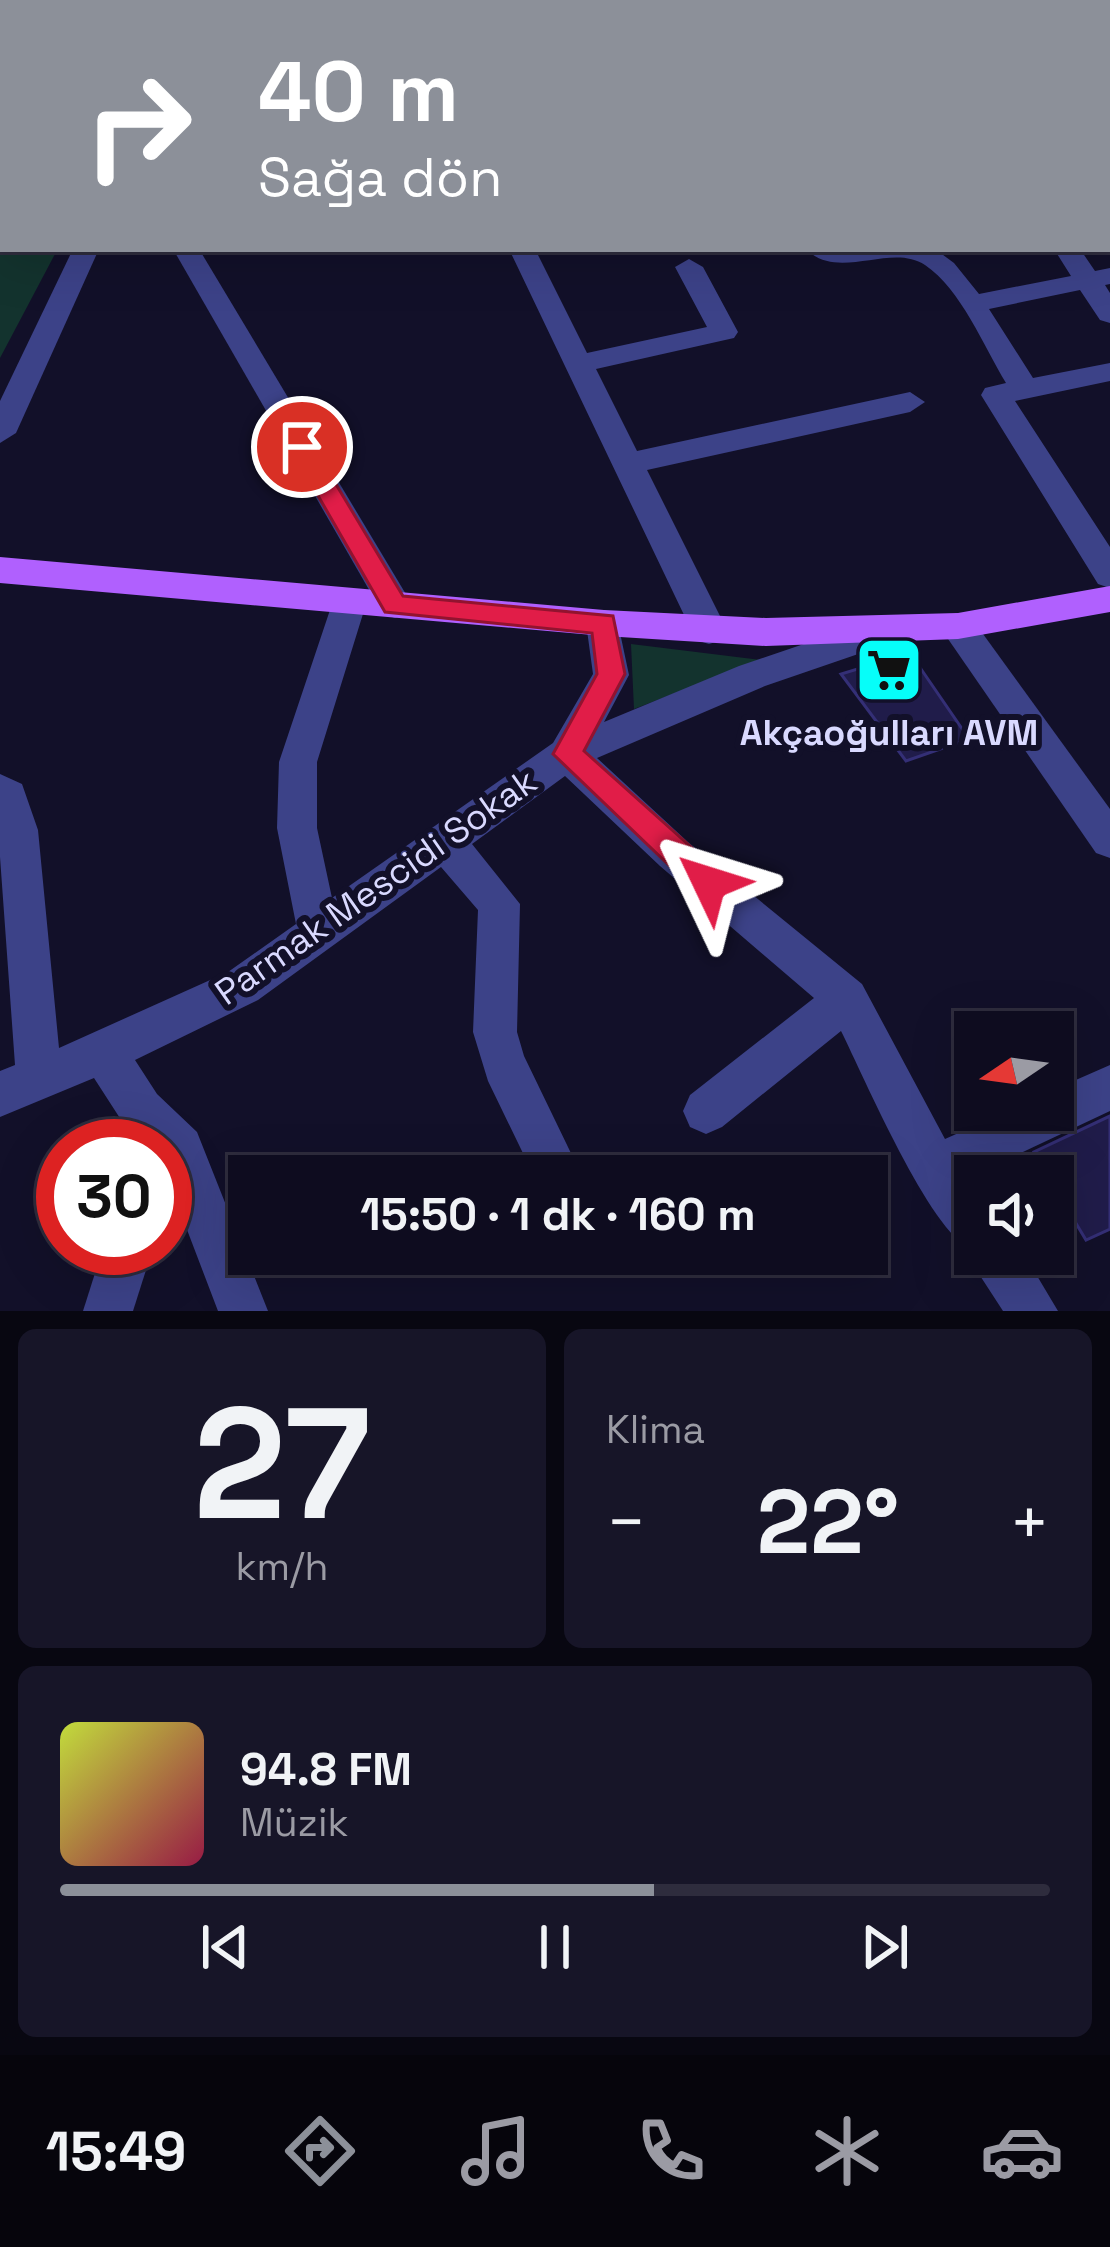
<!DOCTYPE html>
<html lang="tr">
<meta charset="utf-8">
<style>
:root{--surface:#0e0c1f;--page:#171528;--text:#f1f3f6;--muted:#9b9ba4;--line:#2e2c3d;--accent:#8c9099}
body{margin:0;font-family:"Space Grotesk",sans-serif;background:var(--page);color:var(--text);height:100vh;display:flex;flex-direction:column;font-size:45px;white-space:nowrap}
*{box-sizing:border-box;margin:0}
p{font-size:39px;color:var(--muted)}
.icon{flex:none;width:66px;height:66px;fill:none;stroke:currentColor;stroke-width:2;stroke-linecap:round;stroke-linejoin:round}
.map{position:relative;height:1311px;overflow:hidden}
.details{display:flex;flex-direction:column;gap:18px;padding:18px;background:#080711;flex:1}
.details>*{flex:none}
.banner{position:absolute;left:0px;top:0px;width:1110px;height:252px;box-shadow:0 12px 48px #0002,0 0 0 3px var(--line);background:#8c9099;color:#fff;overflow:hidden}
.needle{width:78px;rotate:257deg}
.fabs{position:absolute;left:954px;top:1011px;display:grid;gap:24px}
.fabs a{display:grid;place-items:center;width:120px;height:120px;border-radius:0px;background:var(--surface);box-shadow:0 12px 48px #0002,0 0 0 3px var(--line);font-size:60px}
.speed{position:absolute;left:36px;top:1119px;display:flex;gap:24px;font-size:60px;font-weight:700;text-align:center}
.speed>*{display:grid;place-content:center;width:156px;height:156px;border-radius:50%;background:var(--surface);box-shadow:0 12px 48px #0002,0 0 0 3px var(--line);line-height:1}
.speed .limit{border:18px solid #d22;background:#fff;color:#111}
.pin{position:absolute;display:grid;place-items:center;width:102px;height:102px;color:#fff;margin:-51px;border:6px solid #fff;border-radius:50%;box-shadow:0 3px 12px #0007}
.me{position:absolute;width:132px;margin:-66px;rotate:311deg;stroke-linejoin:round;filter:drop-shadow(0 0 9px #0008)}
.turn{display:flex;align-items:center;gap:42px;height:252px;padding:0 60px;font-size:54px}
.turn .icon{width:156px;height:156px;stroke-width:2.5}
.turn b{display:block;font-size:84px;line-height:102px}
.big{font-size:90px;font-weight:700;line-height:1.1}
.details .tile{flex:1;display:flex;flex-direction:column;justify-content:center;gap:18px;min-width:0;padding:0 42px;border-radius:18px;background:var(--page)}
.details .dial{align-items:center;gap:0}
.dial b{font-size:156px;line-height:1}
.song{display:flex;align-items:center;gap:36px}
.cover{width:144px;height:144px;border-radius:18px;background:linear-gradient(135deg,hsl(70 70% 55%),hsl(340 70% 35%))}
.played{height:12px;border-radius:6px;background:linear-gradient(90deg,var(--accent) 60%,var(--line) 60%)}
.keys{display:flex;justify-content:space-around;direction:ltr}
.heat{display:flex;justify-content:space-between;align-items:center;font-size:66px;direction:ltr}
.details .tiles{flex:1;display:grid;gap:18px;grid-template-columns:1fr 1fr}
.tile:last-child{grid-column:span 2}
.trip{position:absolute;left:228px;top:1155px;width:660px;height:120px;border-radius:0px;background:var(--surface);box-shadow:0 12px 48px #0002,0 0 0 3px var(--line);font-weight:700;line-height:120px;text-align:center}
.menu{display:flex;height:192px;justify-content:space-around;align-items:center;background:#06050c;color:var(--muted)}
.menu .icon{width:84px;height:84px}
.menu .on{color:var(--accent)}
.menu b{font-size:54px;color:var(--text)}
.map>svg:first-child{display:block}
.green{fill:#13332e}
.building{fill:#201c4a;stroke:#342f76;stroke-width:3}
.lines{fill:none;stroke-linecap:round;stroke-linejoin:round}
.minor{fill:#3c4288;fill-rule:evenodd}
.major{fill:#b060fe;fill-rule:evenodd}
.route{fill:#e11d48;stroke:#92132f;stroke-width:3}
.labels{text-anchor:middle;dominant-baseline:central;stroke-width:12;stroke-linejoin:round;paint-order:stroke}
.poi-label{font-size:36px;font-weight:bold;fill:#d9d9ff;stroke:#121029}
.street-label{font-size:36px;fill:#d9d9ff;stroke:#121029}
</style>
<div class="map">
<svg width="1110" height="1311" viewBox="0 0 1110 1311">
<rect width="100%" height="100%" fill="#121029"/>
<!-- green -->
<g class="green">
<path d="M0,0L69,3H3V249H53L55,254L0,358Z"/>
<path d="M631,644L761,660L634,709Z"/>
</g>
<!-- building -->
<g class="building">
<path d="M910,653L969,739L906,761L841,674Z"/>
<path d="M1110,1116V1229L1086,1240L1053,1185V1176H1048L1034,1152Z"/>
</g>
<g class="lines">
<!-- minor -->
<g class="minor">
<path d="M81,0H103L104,3H82Z"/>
<path d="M559,0H586L557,3Z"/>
<path d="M766,0H793L795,3H768Z"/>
<path d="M1107,74L1110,75V90L1107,89Z"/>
<path d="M73,249H99L16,433L0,443V401Z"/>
<path d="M173,249H199L407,596L412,605L407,614L395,618L383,614Z"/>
<path d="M509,249H535L587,353L707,327L675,267L689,259L703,267L738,332L734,338L596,369L637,451L910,392L925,402L910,412L647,470L727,630L722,640L709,644L696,640Z"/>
<path d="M806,249H935L954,263L979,294L1071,276L1054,249H1080L1095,271L1110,268V284L1105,285L1110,293V323L1100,320L1080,290L989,309L1033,378L1110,363V381L1015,401L1110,547V588L1098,584L981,395L985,388L1006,383C984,347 961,289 925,265C891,242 838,282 806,249Z"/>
<path d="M350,588L362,592L367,601L317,762V828L332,898L553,743L593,674L586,623L592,614L604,610L616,614L629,675L604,722L739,666L886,616L899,620L904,630L899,640L765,686L597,758L688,842L862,984L945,1139L1010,1110H1053V1090L1110,1065V1111L970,1177L975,1184V1254H1024L1058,1311H1003L977,1271L971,1249C930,1232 864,1077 841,1031L722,1127L706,1134L690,1127L683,1111L690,1095L814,998L660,866L565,776L472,844L520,904L517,1032L524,1056L582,1176H534L488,1081L473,1032L478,910L441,867L258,1000L135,1060L157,1094L197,1132L268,1311H218L165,1172V1146H144L125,1126L94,1078L0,1117V1071L15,1065L0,857V774L22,784L38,830L59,1048L228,972L296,924L277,828L279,762L333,601L338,592Z"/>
<path d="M958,613L970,616L1110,809V858L1096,853L946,636L940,626L946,616Z"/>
<path d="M103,1248H153L133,1311H83Z"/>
</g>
<!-- major -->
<path class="major" d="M0,557L604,610L766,618L958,613L1110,586V612L958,639L766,646L604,636L0,583Z"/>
</g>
<!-- route -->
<path class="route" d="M302,439L310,441L403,596L613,616L625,674L584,751L720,873L724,883L720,893L709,897L698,893L553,754L597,674L592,633L385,612L290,447Z"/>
<!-- icons -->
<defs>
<symbol id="supermarket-square" viewBox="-11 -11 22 22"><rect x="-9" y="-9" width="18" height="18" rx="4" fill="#06fef9" stroke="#121029"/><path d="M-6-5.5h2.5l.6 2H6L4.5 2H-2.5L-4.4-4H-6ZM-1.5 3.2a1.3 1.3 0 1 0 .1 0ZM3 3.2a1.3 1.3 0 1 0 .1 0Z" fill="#111"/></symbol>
</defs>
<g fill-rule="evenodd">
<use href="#supermarket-square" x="851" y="632" width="76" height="76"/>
</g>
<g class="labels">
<!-- poi labels -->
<g class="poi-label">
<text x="889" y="733">Akçaoğulları AVM</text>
</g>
<!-- street labels -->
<g class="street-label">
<text transform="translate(376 887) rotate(-35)">Parmak Mescidi Sokak</text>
</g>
</g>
</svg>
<div class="fabs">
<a><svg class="needle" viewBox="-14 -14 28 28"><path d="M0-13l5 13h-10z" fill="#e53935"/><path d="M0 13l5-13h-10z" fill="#9b9ba4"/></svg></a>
<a><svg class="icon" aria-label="sound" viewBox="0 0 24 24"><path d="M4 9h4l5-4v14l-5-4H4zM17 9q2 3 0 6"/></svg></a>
</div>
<div class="speed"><div class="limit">30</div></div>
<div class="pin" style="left:302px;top:447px;background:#d93025"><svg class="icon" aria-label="arrive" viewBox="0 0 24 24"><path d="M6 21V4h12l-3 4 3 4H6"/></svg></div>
<svg class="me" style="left:709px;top:883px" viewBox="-20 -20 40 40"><path d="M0-17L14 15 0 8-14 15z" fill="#e11d48" stroke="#fff" stroke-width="4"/></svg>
<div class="trip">15:50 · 1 dk · 160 m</div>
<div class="banner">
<div class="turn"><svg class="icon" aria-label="right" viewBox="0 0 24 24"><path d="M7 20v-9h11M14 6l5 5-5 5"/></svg><div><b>40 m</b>Sağa dön</div></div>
</div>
</div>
<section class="details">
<div class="tiles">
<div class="tile dial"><b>27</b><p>km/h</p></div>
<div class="tile"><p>Klima</p>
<div class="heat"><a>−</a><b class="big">22°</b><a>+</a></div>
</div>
<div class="tile">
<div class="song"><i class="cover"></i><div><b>94.8 FM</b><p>Müzik</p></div></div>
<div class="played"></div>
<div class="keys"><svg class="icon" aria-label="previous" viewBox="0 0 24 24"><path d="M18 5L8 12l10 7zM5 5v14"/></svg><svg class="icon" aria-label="pause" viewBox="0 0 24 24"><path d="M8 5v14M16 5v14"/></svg><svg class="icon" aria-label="next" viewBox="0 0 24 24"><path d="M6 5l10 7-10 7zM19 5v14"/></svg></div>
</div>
</div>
</section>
<nav class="menu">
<b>15:49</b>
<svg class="icon on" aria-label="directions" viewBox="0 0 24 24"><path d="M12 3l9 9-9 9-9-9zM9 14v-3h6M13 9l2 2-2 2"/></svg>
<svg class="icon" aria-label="music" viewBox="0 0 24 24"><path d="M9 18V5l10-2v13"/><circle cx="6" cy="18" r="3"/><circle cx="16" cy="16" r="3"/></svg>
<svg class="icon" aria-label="phone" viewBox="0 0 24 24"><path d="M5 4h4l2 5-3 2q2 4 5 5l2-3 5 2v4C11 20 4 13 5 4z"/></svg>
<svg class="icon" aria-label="climate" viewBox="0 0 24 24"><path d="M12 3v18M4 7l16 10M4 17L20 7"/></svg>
<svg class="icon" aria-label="car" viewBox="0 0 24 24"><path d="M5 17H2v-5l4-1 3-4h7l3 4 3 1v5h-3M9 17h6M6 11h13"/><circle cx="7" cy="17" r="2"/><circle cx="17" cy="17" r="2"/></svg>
</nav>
